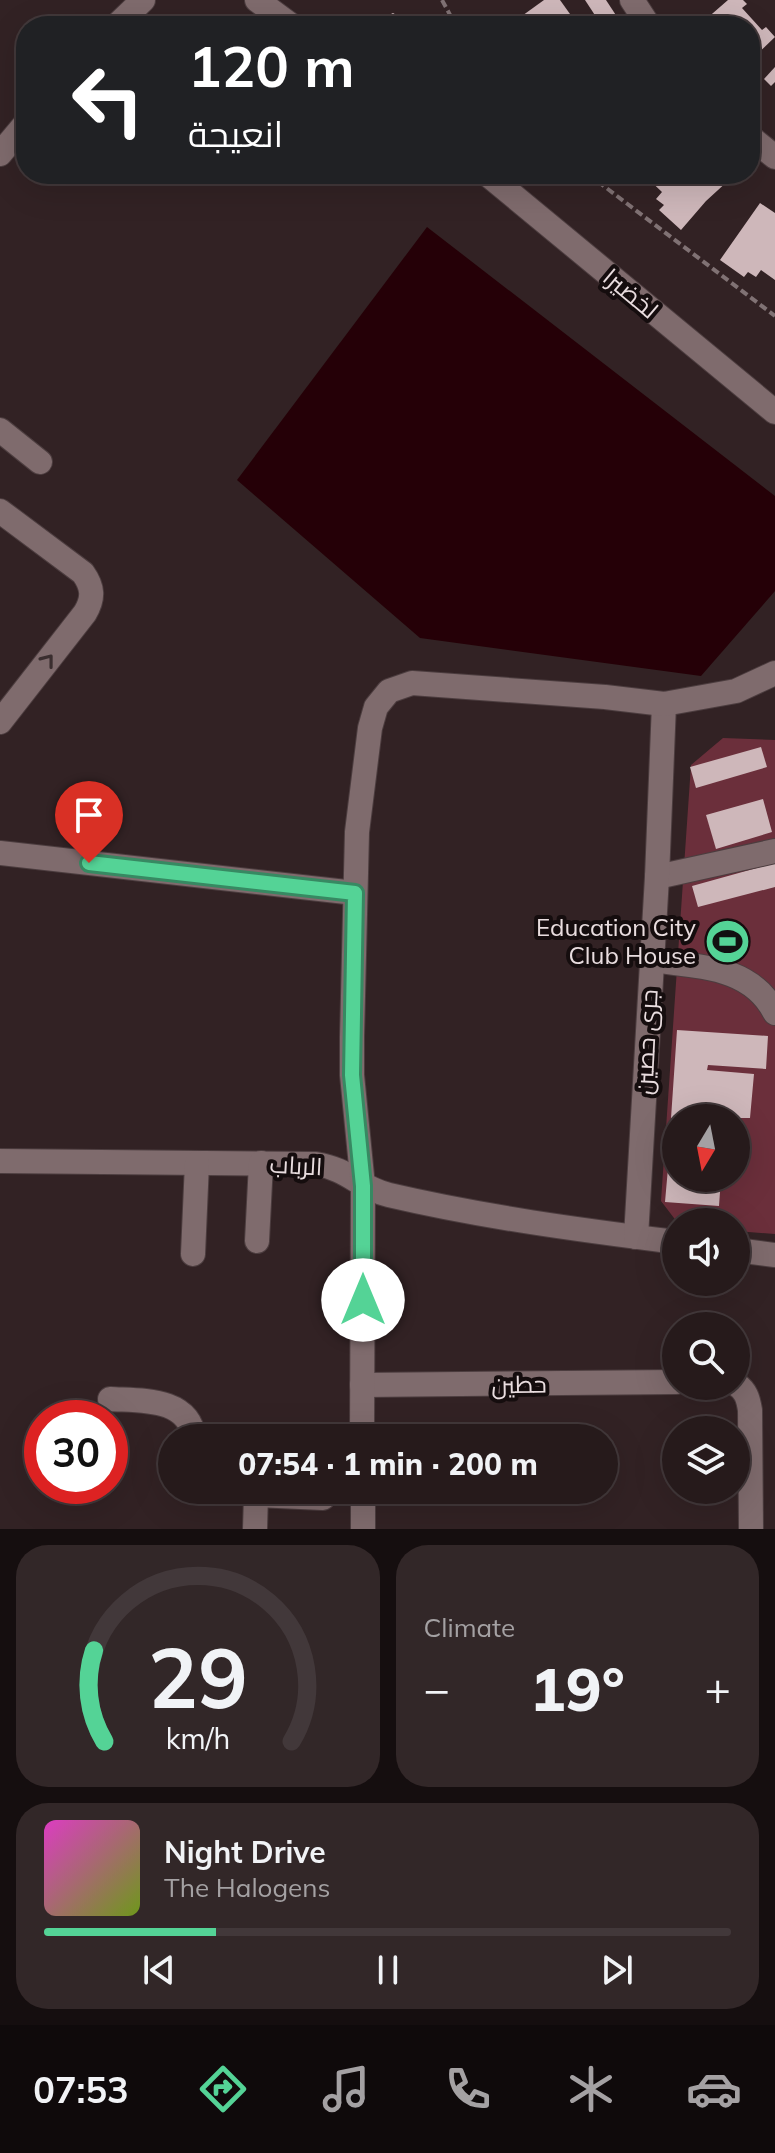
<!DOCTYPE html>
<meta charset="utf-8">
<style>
:root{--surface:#261a1b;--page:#322728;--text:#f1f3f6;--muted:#a4a1a3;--line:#42383a;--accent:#54d396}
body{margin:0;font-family:Mulish,Cairo,sans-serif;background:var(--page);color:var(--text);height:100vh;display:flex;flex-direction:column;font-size:30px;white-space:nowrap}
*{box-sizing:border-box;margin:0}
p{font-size:26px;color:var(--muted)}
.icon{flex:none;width:44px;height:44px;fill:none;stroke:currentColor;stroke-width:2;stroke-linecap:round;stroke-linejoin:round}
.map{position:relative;height:1529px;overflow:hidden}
.details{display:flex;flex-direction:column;gap:16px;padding:16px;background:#150e0f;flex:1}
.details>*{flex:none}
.hud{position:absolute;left:16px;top:16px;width:744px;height:168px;border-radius:32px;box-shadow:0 8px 32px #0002,0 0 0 2px var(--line);background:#202124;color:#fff;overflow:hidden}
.needle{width:52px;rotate:190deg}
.tools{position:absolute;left:662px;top:1104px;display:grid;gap:16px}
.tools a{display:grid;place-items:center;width:88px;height:88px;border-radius:50%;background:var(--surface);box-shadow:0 8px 32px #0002,0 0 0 2px var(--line);font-size:40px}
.speed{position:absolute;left:24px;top:1400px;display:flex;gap:16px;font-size:40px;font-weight:700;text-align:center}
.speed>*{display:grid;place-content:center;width:104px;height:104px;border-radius:50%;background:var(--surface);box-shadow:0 8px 32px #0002,0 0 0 2px var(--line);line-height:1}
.speed .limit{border:12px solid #d22;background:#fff;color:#111}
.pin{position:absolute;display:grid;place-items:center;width:68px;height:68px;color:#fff;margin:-82px -34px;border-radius:50% 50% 50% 0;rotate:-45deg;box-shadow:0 0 8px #0007}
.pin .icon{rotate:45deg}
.me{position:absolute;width:88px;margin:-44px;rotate:0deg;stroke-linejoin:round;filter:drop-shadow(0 0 6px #0008)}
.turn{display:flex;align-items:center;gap:28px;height:168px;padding:0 40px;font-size:36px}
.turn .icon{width:104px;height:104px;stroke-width:2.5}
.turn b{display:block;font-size:56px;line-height:68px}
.big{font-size:60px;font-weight:800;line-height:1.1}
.details .widget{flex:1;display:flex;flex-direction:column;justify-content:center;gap:12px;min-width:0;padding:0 28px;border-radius:32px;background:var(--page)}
.details .dial{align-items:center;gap:0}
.dial svg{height:208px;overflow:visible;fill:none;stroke:var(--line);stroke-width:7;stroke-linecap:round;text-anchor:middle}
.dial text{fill:var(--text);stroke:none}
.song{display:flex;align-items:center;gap:24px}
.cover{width:96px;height:96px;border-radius:12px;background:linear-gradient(135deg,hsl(310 70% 55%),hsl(80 70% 35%))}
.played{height:8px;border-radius:4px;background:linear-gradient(90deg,var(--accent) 25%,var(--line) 25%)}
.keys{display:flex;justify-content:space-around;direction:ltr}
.heat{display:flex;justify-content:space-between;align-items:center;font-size:44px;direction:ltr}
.details .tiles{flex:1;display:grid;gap:16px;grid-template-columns:1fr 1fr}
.widget:last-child{grid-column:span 2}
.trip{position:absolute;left:158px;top:1424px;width:460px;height:80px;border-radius:40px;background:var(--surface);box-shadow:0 8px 32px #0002,0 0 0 2px var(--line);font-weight:800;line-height:80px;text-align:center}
.menu{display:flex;height:128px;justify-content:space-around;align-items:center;background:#0f0a0b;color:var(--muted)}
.menu .icon{width:56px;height:56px}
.menu .active{color:var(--accent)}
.menu b{font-size:36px;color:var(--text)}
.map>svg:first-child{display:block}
.green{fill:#6b2f3b;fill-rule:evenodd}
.water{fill:#250007}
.building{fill:#ceb7ba}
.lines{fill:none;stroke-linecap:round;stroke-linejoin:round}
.minor-casing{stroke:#4c3d3f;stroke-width:26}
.path{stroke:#807274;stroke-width:4;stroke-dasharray:8 4;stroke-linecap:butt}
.minor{stroke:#7f6b6d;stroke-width:24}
.oneway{stroke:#3a2e2f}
.route-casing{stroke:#378962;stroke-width:20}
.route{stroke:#54d396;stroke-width:14}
.labels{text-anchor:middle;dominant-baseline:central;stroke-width:8;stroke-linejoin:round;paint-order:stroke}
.street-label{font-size:24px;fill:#e9dddf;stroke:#150d0e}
.poi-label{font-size:24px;fill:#e9dddf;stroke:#150d0e;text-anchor:end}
</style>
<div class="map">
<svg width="775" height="1529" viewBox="0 0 775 1529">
<rect width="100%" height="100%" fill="#322224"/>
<!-- green -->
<path class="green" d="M723,738L775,740V1234L736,1231V1222H677L661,1201L691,765ZM676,1118H736V1178H676Z"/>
<!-- water -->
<path class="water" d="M427,227L775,496V591L701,676L420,638L237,480Z"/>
<!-- building -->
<g class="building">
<path d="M544,0H560L575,21L569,26H508Z"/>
<path d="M585,0H606L623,26H602Z"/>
<path d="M728,0H743L747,4L742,8L762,30L766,27L775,37L750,61V26H725L720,21L711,26L705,20Z"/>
<path d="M393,13L398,16L400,26H384L383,18Z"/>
<path d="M775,67V82L771,86L764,79Z"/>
<path d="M643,174H723L729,180L706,201L681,230L659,210L664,205L656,199L662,192Z"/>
<path d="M760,203L775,213V280L761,270L756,277L748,272L744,277L720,260Z"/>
<path d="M761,747L767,767L696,788L690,767Z"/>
<path d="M763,799L772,832L716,849L706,815Z"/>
<path d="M775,863V887L698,907L692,886Z"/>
<path d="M677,1030L768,1036L766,1069L708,1065L707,1070L754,1074L750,1118H676V1134L670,1133Z"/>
<path d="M668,1168L676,1169V1178H721L719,1206L665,1202Z"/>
</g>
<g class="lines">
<defs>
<g id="minor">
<path d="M257,0L292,26"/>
<path d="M632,0L649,26"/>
<path d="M116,26L143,0"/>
<path d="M750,137L775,157"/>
<path d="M0,154L26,123"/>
<path d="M487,174L775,412"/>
<path d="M0,430L40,462"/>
<path d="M0,511L83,573C93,587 94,598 85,613L0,722"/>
<path d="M0,853L355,893"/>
<path d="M657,877L775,851"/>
<path d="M651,960C697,967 751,965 775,1013"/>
<path d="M0,1161L316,1164C349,1169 359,1188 389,1195C483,1217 580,1230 676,1242"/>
<path d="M636,1237L657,877L664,704"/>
<path d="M257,1241L261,1163"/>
<path d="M736,1250L775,1255"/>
<path d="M193,1254L197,1163"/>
<path d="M736,1384C746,1391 748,1398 750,1410L751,1529"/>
<path d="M362,1385L676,1382"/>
<path d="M110,1399C141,1401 189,1397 194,1438"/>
<path d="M362,1438L363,1186L352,1075V1037L357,832L370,728L376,707L389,691L412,683L605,697L664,704L736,691L775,673"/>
<path d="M237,1490L256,1495L323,1498"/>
<path d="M363,1490V1529"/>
<path d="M255,1529L256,1495"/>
</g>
</defs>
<!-- minor casing -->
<use href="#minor" class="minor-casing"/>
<!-- path -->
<g class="path">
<path d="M442,0L456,26"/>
<path d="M588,174L775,316"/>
</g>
<!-- minor -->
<use href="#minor" class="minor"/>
</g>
<!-- one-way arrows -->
<defs><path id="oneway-chevron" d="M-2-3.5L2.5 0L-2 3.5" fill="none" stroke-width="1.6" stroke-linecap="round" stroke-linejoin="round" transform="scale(2)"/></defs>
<use class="oneway" href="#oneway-chevron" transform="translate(48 660) rotate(-52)"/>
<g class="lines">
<defs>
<path id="route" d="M89,863L355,893L352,1075L363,1186V1300"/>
</defs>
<!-- route casing -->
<use href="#route" class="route-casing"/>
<!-- route -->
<use href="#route" class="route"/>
</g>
<!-- icons -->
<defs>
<symbol id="stadium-disc" viewBox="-11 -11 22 22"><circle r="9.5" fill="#54d396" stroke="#150d0e"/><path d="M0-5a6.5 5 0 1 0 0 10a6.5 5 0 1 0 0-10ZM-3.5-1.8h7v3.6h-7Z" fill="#111"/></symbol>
</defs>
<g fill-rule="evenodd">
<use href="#stadium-disc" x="702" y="916" width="51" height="51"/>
</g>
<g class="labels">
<!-- street labels -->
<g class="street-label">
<text transform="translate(631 293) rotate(40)">لخضيرا</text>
<text transform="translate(646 1042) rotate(-87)">جرى حصين</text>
<text transform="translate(296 1165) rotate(3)">الرباب</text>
<text transform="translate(519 1384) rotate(-1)">حطين</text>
</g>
<!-- poi labels -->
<g class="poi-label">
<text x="696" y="927">Education City<tspan x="696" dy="28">Club House</tspan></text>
</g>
</g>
</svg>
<div class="tools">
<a><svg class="needle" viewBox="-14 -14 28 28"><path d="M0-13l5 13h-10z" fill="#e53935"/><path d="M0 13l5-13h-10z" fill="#a4a1a3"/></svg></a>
<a><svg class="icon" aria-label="sound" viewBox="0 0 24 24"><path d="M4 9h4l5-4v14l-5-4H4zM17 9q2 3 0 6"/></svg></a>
<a><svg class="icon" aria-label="search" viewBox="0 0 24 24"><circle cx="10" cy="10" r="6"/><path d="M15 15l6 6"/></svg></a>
<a><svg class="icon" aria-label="layers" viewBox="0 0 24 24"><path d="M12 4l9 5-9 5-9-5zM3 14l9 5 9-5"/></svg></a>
</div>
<div class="speed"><div class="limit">30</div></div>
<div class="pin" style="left:89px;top:863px;background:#d93025"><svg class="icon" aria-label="arrive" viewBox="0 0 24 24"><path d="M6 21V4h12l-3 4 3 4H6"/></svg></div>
<svg class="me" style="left:363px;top:1300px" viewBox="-20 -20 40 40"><circle r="19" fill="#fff"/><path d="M0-13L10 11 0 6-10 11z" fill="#54d396"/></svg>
<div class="trip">07:54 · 1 min · 200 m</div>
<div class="hud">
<div class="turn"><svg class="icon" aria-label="left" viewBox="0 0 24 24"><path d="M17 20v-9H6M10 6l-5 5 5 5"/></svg><div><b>120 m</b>انعيجة</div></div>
</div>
</div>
<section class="details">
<div class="tiles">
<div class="widget dial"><svg viewBox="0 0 100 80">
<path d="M14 69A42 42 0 1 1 86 69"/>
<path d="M14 69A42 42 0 0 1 10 34" stroke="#54d396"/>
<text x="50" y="56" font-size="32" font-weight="700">29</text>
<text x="50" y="72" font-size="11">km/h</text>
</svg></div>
<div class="widget"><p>Climate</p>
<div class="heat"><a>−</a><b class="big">19°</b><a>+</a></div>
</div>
<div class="widget">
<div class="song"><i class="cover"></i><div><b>Night Drive</b><p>The Halogens</p></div></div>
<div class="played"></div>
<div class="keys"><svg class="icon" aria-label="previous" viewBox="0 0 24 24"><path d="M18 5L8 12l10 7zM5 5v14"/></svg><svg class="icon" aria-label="pause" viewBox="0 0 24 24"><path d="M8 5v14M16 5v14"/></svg><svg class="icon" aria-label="next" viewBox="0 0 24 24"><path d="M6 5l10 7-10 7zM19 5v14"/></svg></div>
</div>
</div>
</section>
<nav class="menu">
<b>07:53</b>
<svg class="icon active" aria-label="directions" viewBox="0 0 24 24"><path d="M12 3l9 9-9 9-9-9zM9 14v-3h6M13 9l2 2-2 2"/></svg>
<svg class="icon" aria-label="music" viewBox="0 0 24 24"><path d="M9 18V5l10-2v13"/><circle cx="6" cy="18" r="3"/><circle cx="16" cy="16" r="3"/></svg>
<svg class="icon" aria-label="phone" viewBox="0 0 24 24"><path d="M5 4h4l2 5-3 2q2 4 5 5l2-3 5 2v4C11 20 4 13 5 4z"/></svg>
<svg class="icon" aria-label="climate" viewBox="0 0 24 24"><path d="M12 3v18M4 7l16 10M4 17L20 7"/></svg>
<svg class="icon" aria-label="car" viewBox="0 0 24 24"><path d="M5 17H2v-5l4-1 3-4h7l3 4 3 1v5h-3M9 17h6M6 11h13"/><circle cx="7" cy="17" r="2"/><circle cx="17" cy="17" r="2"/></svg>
</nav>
